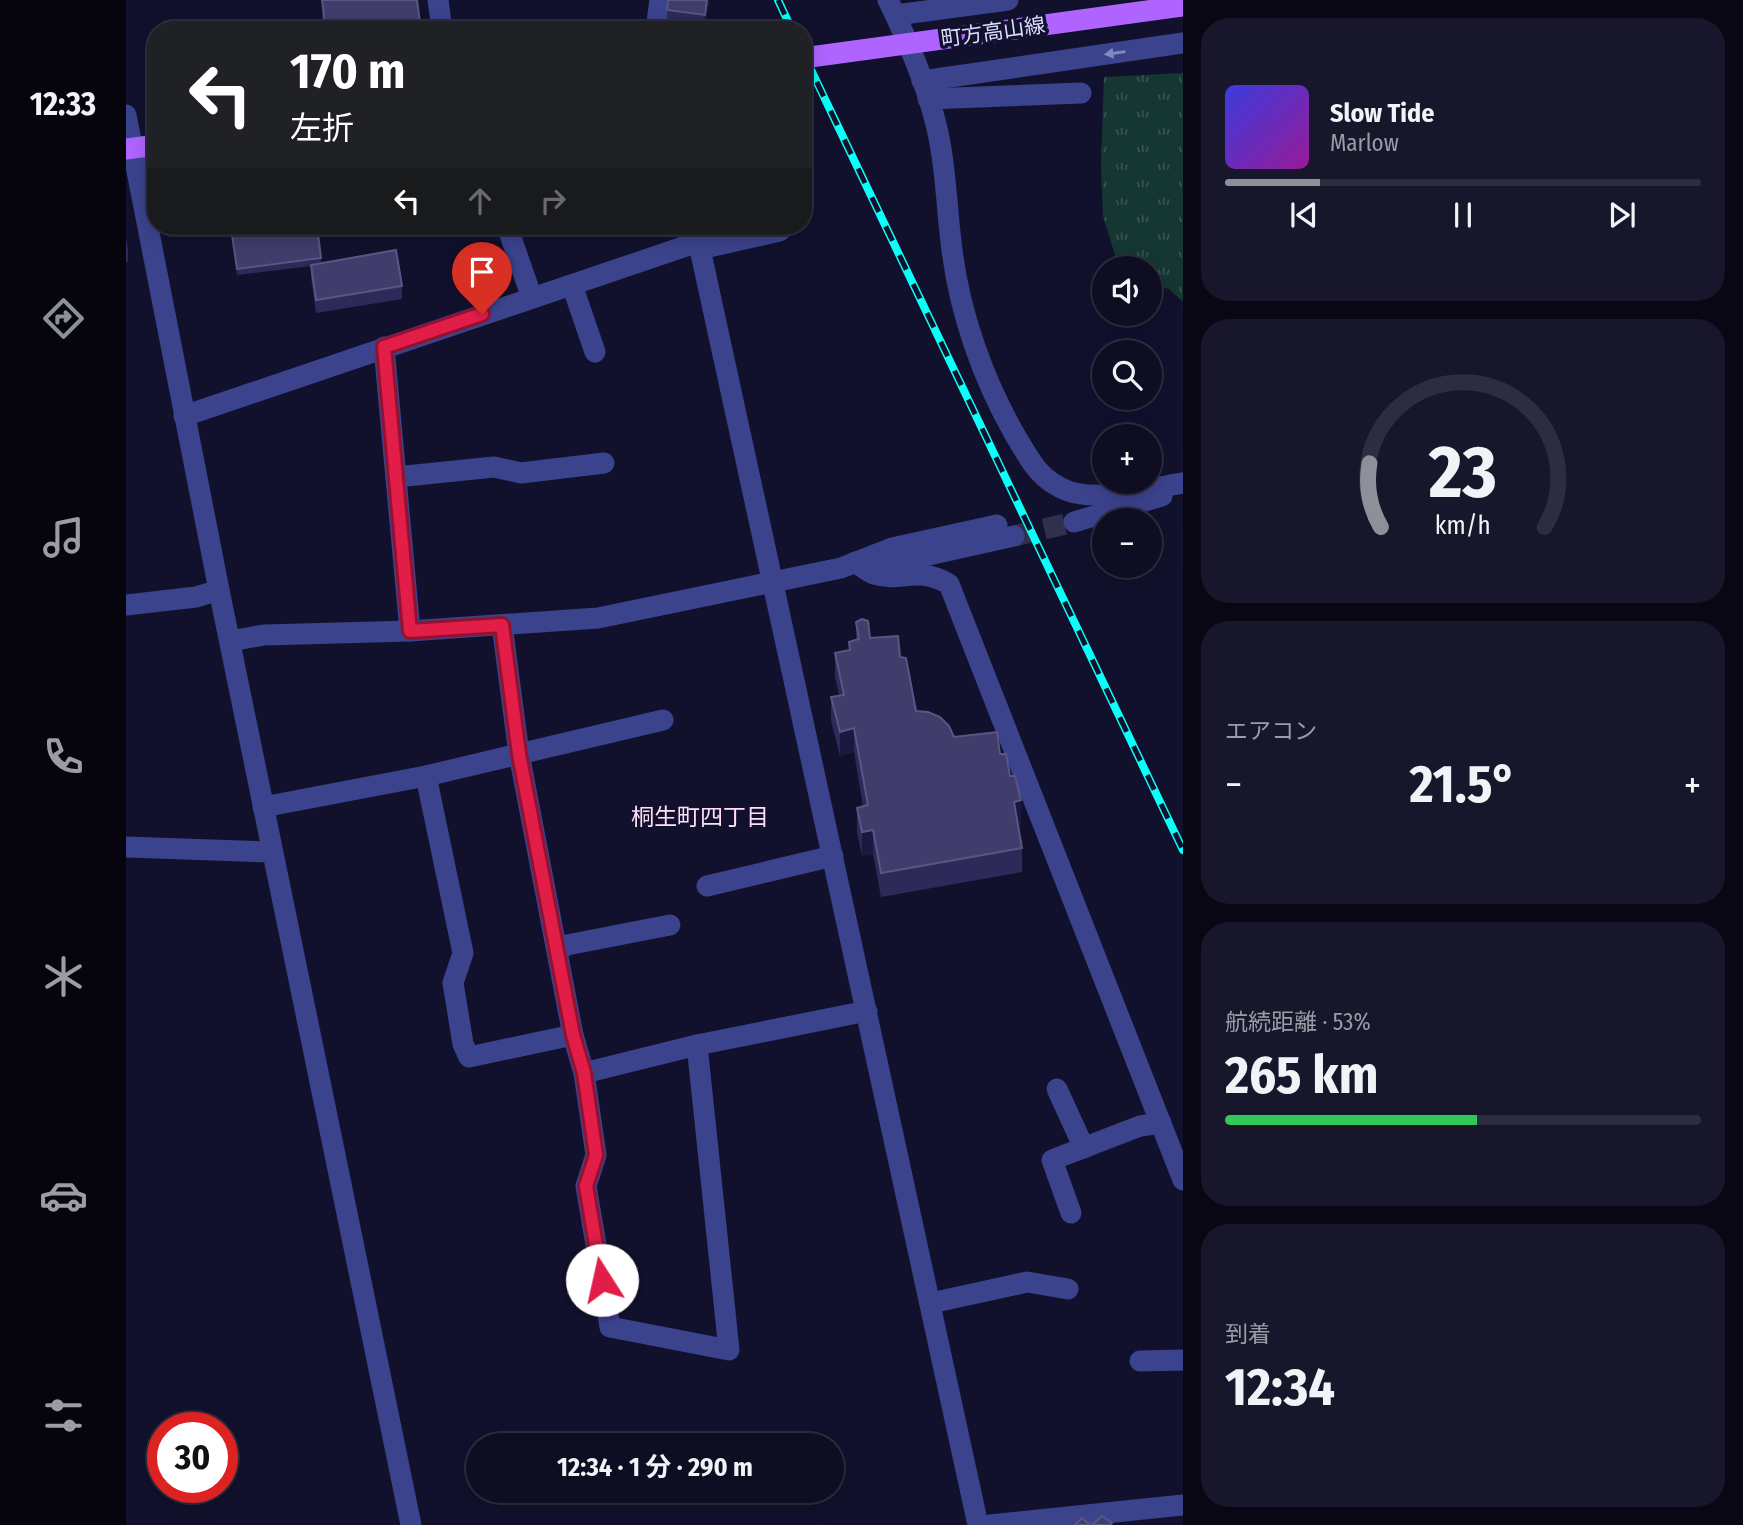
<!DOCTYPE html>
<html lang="ja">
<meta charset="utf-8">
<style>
:root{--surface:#0e0d22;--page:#17162a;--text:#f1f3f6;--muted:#9b9ca5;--line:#2e2d40;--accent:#8c9099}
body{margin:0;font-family:"Fira Sans Condensed","Noto Sans JP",sans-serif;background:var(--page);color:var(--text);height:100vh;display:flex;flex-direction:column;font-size:26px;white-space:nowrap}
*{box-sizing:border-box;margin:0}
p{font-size:23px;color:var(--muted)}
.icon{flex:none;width:38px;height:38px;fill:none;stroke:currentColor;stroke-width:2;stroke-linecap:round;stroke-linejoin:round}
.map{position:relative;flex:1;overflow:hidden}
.sheet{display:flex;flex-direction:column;gap:18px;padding:18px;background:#080713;width:560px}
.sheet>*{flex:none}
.hud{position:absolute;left:21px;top:21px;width:665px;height:214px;border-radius:28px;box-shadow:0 4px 18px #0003,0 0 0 2px var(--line);background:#202124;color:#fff;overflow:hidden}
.tools{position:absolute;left:966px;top:256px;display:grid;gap:14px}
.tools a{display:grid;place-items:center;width:70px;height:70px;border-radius:50%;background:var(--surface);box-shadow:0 4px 18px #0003,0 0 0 2px var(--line);font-size:35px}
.speed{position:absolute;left:21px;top:1412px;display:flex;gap:14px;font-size:35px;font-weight:700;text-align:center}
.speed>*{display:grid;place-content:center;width:91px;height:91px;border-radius:50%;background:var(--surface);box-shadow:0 4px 18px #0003,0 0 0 2px var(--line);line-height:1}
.speed .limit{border:10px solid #d22;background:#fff;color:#111}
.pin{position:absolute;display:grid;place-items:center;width:60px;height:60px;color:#fff;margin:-72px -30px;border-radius:50% 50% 50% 0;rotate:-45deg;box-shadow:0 0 7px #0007}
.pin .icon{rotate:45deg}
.me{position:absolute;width:77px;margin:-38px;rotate:350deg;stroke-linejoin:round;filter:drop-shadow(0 0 5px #0008)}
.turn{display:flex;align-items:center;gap:24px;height:147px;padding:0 28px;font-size:32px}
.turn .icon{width:91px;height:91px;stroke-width:2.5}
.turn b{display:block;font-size:49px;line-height:60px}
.lanes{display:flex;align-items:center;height:66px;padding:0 28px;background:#0003;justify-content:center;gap:35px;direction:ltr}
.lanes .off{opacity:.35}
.big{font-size:52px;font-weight:700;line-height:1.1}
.sheet .card{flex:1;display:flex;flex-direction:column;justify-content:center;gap:10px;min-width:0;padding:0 24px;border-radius:28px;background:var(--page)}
.sheet .dial{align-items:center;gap:0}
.dial svg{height:182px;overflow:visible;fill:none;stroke:var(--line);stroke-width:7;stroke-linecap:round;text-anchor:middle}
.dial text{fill:var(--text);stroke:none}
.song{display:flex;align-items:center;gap:21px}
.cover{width:84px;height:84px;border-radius:10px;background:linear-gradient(135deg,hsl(240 70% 55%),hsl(300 70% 35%))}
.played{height:7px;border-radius:4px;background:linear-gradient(90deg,var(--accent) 20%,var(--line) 20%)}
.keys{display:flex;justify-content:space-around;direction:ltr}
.heat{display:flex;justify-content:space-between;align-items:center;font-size:38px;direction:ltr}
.charge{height:10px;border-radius:5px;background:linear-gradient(90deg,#34c759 53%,var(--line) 0)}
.trip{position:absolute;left:340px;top:1433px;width:378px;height:70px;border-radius:35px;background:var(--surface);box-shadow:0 4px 18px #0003,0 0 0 2px var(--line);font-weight:700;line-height:70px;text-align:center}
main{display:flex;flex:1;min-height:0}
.tab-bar{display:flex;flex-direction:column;width:126px;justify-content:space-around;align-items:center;background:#06050e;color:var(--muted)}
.tab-bar .icon{width:49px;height:49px}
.tab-bar .selected{color:var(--accent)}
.tab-bar b{font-size:32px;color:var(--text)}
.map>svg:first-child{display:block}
.grass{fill:url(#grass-tufts)}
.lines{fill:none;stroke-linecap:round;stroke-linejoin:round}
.minor-tunnel{stroke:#30304c;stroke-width:21;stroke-dasharray:21 10;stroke-linecap:butt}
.minor{stroke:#3b438d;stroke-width:21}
.major{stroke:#b064ff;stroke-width:21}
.rail-casing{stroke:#09fff7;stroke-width:8}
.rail{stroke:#12112d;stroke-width:5;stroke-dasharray:16;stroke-linecap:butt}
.major-bridge{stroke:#b064ff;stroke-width:21}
.wall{fill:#2d2a5a}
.shaded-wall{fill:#1a1841}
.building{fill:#403d6c;stroke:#595683;stroke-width:2}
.oneway{fill:#8488c0}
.route-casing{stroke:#92132f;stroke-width:18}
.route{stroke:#e11d48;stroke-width:12}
.labels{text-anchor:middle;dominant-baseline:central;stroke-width:7;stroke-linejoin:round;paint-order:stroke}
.street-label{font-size:21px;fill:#ddf;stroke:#12112d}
.neighbourhood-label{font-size:23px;fill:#ffdff8;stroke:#12112d}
</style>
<main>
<nav class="tab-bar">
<b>12:33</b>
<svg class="icon selected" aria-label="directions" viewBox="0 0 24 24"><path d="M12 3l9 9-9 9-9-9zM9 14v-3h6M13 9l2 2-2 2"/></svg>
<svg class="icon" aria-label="music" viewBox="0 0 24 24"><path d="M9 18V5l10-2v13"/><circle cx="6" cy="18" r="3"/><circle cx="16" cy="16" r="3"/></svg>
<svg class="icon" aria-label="phone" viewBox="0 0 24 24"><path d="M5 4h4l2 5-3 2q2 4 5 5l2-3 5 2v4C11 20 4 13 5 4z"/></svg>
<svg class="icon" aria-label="climate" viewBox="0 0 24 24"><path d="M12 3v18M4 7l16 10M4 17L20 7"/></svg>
<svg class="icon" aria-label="car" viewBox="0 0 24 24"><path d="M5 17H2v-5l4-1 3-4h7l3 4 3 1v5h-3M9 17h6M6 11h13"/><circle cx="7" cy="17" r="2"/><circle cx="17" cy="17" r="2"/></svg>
<svg class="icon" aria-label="filters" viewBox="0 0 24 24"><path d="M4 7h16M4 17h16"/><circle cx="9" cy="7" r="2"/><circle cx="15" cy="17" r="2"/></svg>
</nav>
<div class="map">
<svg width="1057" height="1525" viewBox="0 0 1057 1525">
<defs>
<pattern id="grass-tufts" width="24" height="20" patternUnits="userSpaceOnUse" patternTransform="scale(1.75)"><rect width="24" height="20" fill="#143731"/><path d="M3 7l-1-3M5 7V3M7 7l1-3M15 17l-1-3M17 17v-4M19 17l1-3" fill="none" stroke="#365450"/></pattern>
</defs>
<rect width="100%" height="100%" fill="#12112d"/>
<!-- grass -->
<path class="grass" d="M1057,73V302L1043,289L1024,285V268H993L977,216L975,165L978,77Z"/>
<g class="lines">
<!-- minor-tunnel -->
<path class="minor-tunnel" d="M888,536L948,522"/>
<!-- minor -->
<g class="minor">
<path d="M312,0L316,30"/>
<path d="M762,0C779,35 797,76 807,113C820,157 820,205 826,250C834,314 857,379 889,435C904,460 913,480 942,491C973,502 1024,488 1057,483"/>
<path d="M770,15L882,0"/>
<path d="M530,30L534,0"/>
<path d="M796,81L1057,43"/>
<path d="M802,99L955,93"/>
<path d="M0,115L93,590L285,1525"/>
<path d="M381,226L406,298"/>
<path d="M569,226L852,1525"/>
<path d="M574,249L654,231"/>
<path d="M446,285L469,352"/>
<path d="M258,347L284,631"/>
<path d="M58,416L572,242"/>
<path d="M270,477L368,467L395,473L478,463"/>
<path d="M948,522L1036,496"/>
<path d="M729,562C735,566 742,572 748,574C777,583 790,565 823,584L1057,1180"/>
<path d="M762,564L888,536"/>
<path d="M0,605L70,597L93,590"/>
<path d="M376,625L393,754L447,1035L458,1073L470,1155L460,1186L484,1327L603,1350L571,1045"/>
<path d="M104,641L138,635L284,631L472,618L715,568L766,548L871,525"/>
<path d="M300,776L337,953L327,983L337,1044L343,1057L447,1035"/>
<path d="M137,807L300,776L537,720"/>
<path d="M0,847L146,852"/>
<path d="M581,886L707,856"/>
<path d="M431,950L441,945L544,925"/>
<path d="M458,1073L571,1045L741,1011"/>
<path d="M931,1089L958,1148"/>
<path d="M945,1213L926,1160L1014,1126L1035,1123"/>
<path d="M805,1303L901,1282L942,1289"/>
<path d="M1014,1361L1057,1360"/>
<path d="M864,1525L1057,1505"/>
</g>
<!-- major -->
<path class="major" d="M0,149L30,145"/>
<defs>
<g id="rail">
<path d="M652,0L666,30"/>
<path d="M677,53L1057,850"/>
</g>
</defs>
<!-- rail casing -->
<use href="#rail" class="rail-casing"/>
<!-- rail -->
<use href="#rail" class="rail"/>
<!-- major-bridge -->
<path class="major-bridge" d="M677,58L1057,6"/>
</g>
<!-- wall -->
<g class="wall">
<path d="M196,0L295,30H197L196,18Z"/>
<path d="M583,0L579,28L541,23V10Z"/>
<path d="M271,226H298V229L272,231Z"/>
<path d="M105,228L195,258V263L276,286V299L190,313L185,277V266L111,275Z"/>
<path d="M0,237L2,249V262H0Z"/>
<path d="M730,622L744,638L774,657L790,711L828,737L874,754L884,776L895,824L892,825L896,848V872L755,897L747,854L736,856L731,832V808L737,806L728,752L714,756L705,721V697L713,695L709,677V653L723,651V642L730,640Z"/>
</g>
<!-- shaded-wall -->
<g class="shaded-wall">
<path d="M581,0H583L579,28V15Z"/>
<path d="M728,728V752L714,756V732Z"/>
<path d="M895,800V824L888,826V802Z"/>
<path d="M747,830V854L736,856V832Z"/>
</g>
<!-- building -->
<g class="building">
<path d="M196,0H291L295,30H200Z"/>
<path d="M542,0H581L579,15L541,10Z"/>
<path d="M124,226H191L195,258L111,269L105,228Z"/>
<path d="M270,250L276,286L190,300L185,265Z"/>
<path d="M736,619L742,621L744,638L772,636L774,657L780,658L790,711L802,712L814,717L823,726L828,737L871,732L874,754H880L884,776H889L895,800L888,802L896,848L755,873L747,830L736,832L731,808L742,805L728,728L714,732L705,697L718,695L709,653L724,650L723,642L733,639L730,622Z"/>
<path d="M976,1516L986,1523L984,1525H966Z"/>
<path d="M956,1518L964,1525H949Z"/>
</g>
<!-- one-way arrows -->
<defs><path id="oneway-solid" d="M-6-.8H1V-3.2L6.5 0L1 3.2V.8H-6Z" transform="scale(1.75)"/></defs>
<use class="oneway" href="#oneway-solid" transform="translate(989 53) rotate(172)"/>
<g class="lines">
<defs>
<path id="route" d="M356,314L258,347L284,631L376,625L393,754L447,1035L458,1073L470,1155L460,1186L476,1280"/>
</defs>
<!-- route casing -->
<use href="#route" class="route-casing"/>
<!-- route -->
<use href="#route" class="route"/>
</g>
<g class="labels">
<!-- street labels -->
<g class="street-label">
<text transform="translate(867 32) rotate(-8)">町方高山線</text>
</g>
<!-- neighbourhood labels -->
<g class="neighbourhood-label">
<text x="574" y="817">桐生町四丁目</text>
</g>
</g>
</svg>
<div class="tools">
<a><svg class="icon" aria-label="sound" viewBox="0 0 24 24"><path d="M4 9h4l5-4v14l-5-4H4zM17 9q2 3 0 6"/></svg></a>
<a><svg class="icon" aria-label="search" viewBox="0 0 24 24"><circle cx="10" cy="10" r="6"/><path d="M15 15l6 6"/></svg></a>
<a>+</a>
<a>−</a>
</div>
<div class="speed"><div class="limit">30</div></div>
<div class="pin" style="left:356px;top:314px;background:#d93025"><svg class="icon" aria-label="arrive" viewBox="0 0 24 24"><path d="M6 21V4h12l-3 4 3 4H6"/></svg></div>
<svg class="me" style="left:476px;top:1280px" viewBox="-20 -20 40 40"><circle r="19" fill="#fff"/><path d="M0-13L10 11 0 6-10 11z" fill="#e11d48"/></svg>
<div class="trip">12:34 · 1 分 · 290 m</div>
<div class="hud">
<div class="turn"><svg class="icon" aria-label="left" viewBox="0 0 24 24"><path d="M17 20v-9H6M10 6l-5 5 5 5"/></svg><div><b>170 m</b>左折</div></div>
<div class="lanes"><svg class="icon" aria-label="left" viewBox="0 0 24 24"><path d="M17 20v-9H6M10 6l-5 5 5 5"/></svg><svg class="icon off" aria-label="ahead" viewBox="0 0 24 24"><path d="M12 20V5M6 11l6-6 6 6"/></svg><svg class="icon off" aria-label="right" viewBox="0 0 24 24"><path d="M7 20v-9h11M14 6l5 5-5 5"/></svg></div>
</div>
</div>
<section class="sheet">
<div class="card">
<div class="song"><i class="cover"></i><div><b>Slow Tide</b><p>Marlow</p></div></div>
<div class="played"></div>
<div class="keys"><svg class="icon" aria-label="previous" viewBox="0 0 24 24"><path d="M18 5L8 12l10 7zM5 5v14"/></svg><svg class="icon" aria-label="pause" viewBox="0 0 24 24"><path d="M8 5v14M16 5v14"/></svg><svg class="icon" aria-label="next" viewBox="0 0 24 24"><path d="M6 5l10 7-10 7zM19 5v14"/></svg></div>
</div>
<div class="card dial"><svg viewBox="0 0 100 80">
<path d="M14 69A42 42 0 1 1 86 69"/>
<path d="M14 69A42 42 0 0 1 9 41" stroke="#8c9099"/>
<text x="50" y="56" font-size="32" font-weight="700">23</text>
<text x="50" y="72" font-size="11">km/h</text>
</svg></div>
<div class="card"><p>エアコン</p>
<div class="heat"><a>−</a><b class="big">21.5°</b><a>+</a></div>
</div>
<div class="card"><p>航続距離 · 53%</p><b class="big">265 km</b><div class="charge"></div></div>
<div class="card"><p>到着</p><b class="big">12:34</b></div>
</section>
</main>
